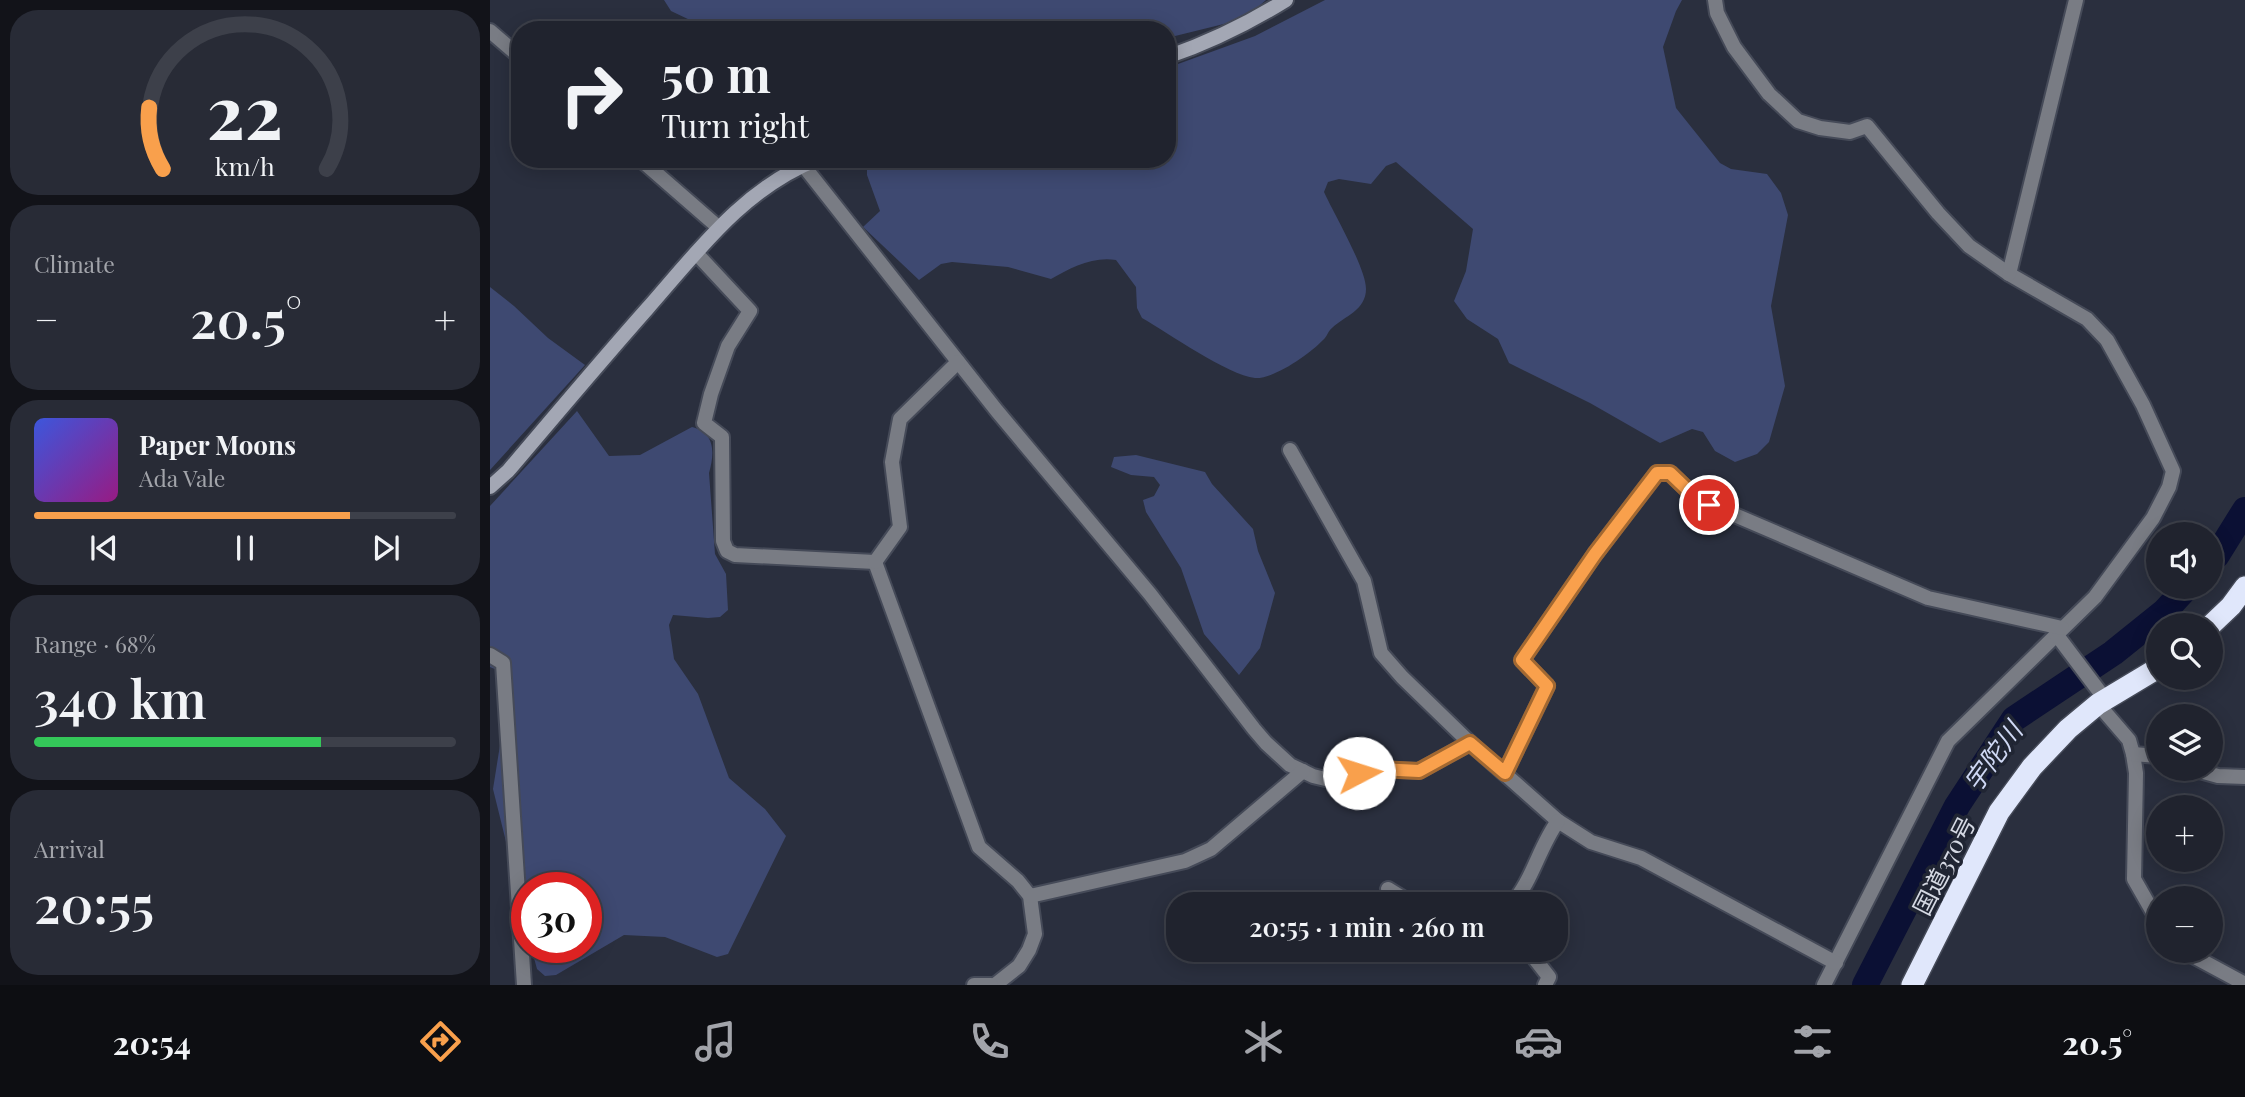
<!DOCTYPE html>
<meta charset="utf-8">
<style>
:root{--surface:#20232e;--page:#282b36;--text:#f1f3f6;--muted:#a2a4aa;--line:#3d404a;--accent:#f9a04c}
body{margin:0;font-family:"Playfair Display","Noto Sans JP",serif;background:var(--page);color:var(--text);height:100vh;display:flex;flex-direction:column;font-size:26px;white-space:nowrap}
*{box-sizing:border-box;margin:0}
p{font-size:23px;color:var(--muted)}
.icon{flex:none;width:38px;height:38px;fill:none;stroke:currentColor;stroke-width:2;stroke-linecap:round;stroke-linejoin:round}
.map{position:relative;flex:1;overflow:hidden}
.details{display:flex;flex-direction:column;gap:10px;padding:10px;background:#121319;width:490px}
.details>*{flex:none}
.hud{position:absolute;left:21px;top:21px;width:665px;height:147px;border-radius:28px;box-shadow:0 4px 18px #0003,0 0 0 2px var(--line);background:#20232e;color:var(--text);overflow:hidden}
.fabs{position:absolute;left:1656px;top:522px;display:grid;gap:14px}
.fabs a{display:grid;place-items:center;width:77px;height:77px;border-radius:50%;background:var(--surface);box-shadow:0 4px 18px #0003,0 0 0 2px var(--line);font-size:35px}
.speed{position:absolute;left:21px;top:872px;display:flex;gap:14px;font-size:35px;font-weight:700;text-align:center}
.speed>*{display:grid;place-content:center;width:91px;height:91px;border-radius:50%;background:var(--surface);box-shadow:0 4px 18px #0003,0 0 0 2px var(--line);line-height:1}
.speed .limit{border:10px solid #d22;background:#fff;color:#111}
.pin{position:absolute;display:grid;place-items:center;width:60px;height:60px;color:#fff;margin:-30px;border:4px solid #fff;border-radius:50%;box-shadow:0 2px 7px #0007}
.me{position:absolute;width:77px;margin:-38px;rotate:85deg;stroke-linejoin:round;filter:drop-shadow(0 0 5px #0008)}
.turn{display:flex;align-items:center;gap:24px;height:147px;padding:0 35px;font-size:32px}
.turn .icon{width:91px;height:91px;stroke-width:2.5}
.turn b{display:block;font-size:49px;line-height:60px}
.big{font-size:52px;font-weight:600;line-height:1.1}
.details .widget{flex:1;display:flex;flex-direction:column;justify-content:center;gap:10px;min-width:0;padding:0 24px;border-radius:28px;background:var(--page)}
.details .dial{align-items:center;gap:0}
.dial svg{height:182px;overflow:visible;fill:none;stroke:var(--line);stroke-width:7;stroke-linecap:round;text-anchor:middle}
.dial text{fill:var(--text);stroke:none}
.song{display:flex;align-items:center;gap:21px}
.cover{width:84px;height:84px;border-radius:10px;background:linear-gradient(135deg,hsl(230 70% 55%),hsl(310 70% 35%))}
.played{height:7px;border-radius:4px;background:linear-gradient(90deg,var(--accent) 75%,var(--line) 75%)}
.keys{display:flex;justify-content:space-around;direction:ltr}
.heat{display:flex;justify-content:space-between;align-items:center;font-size:38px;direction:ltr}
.charge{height:10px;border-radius:5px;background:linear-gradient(90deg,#34c759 68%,var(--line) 0)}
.trip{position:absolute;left:676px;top:892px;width:402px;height:70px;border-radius:28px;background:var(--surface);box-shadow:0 4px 18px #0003,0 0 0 2px var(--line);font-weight:600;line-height:70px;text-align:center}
.menu{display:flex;height:112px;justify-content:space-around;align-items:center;background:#0d0e12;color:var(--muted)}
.menu .icon{width:49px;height:49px}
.menu .current{color:var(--accent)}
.menu b{font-size:32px;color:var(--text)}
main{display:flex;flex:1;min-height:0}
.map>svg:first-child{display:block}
.green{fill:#3e4971}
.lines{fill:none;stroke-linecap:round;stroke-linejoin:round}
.river{stroke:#0b1034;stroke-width:26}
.street-casing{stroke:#454a58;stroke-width:18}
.secondary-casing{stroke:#454a58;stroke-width:18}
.highway-casing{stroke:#454a58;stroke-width:24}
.street{stroke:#797c84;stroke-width:14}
.secondary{stroke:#a3a7b4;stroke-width:14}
.highway{stroke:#e0e7fb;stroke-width:21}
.route-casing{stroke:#a26831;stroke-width:18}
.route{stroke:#f9a04c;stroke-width:12}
.labels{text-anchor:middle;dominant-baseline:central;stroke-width:7;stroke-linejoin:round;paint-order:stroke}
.street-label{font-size:24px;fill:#d5d9e3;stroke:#202533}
.water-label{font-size:26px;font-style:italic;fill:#cfd8f4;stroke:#202533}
</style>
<main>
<section class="details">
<div class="widget dial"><svg viewBox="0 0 100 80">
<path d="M14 69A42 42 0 1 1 86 69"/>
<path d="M14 69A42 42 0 0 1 8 42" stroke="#f9a04c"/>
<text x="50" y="56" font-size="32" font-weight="700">22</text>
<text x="50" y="72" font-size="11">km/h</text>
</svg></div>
<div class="widget"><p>Climate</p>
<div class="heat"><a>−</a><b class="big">20.5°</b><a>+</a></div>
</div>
<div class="widget">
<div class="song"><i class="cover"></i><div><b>Paper Moons</b><p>Ada Vale</p></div></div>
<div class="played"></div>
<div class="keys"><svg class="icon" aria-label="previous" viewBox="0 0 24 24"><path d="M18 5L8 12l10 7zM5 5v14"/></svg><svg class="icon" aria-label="pause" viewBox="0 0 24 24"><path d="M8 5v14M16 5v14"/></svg><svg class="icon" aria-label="next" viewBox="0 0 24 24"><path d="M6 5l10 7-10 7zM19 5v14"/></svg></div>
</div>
<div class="widget"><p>Range · 68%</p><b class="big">340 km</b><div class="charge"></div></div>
<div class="widget"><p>Arrival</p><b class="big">20:55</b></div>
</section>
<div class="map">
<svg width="1755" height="985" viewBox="0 0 1755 985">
<rect width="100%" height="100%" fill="#2a2f3e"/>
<!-- green -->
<g class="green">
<path d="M174,0H776L754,19L677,38V30H221L181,11Z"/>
<path d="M835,0H1192L1186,11L1173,47L1186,108L1230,163L1241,169L1277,174L1291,193L1298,215L1281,306L1295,386L1279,442L1267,454L1245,462L1225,451L1213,432L1202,429L1170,443L1100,403L1019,363L1008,339L977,319L964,301L976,271L983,229L906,162L896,166L881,184L849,179L838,182L834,192C844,214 876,268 876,289C876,310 855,316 842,328C838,331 837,337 833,340C820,354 784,379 765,378C738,375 678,333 652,318L647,308L646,287L626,260C603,256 580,268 561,279L518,267L462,262L451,264L429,280L373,227L390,211L377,175V165L383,159H677V68L765,36Z"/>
<path d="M0,287L24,306L58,338L95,365L0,470Z"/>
<path d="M87,411L119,456L150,455L202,427C225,433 225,452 219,473L225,554L236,574L238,610L230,617L218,618L183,615L179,625L184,659L208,694L239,778L275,809L296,836L238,954L227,957L175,937L134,935L66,975L55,976L47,969L41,947H96V887H37V927L3,789L21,676L0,667V506Z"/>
<path d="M646,455L715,472L722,484L763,529L768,551L785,593L770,648L749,675L714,634L691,568L656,512L653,500L664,496L670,485L664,477L641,475L621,467L624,457Z"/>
</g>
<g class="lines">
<!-- river -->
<g class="river">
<path d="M1720,562L1727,555L1755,510"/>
<path d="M1375,985L1467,806L1524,719L1623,653L1674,612L1698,586"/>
</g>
<defs>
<g id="street">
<path d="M1225,0L1227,13L1244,47L1279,94L1308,121L1330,128L1360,132L1377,126L1448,213L1479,246L1519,274L1597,319L1617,340L1653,405L1683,471L1679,487L1663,518L1605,597L1458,741L1334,985"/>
<path d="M0,31L30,57"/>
<path d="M150,159L228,227"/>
<path d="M313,165L507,411L660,594L764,729L776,743L800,765L823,776L848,782L869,773L889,769L929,771L980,743"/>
<path d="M206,253L260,311L238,346L221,394L214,423L232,437L233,541L237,551L245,555L385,562"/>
<path d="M1519,274L1586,0"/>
<path d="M800,450L874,581L891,653L912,677L980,743L1068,821L1101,842L1151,858L1346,963"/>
<path d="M385,562L489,847L528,881L540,896L545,934L539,950L529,966L505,985"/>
<path d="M385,562L410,527L402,462L410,419L468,362"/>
<path d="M1566,634L1615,699"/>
<path d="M0,655L13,663L34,985"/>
<path d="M1608,704L1639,740L1643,754L1646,773L1644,879L1668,921"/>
<path d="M1643,754L1668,756"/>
<path d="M1699,768L1728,776L1755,777"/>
<path d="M1015,773L1057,686L1032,660L1105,554L1167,473H1180L1205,497L1219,504L1438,598L1572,628"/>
<path d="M898,889L924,905"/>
<path d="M540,896L695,861L721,849L813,771"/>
<path d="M1021,905C1043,880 1049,847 1068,821"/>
<path d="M1038,950L1059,977L1055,985"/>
<path d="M1692,950L1755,984"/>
<path d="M484,985H501"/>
</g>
<g id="secondary">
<path d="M677,57C718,43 759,23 796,0"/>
<path d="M0,487L18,471C64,417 110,362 157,309C208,251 254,188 328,159"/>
</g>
<g id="highway">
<path d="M1720,626L1741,606L1755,587"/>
<path d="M1422,985L1509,812L1542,767L1578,729L1608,704L1668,668"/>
</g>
</defs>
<!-- street casing -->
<use href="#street" class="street-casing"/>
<!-- secondary casing -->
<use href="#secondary" class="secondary-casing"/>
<!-- highway casing -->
<use href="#highway" class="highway-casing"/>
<!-- street -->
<use href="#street" class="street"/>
<!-- secondary -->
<use href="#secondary" class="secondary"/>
<!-- highway -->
<use href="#highway" class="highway"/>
</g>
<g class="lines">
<defs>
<path id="route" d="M869,773L889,769L929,771L980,743L1015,773L1057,686L1032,660L1105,554L1167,473H1180L1205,497L1219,505"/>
</defs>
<!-- route casing -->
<use href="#route" class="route-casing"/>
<!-- route -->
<use href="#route" class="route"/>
</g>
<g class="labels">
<!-- street labels -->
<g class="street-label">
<text transform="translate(1453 865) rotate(-63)">国道370号</text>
</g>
<!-- water labels -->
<g class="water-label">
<text transform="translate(1502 756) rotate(-54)">宇陀川</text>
</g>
</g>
</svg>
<div class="fabs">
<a><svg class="icon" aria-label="sound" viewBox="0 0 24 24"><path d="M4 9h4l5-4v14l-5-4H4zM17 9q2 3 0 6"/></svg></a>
<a><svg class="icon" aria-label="search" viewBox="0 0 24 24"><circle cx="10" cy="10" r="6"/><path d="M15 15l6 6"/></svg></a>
<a><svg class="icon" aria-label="layers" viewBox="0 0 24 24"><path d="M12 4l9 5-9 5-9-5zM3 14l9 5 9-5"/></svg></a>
<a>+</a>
<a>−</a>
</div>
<div class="speed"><div class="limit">30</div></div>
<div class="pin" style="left:1219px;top:505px;background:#d93025"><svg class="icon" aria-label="arrive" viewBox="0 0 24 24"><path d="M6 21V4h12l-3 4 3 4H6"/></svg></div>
<svg class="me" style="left:869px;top:773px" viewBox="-20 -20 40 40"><circle r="19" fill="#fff"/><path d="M0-13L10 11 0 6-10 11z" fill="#f9a04c"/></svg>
<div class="trip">20:55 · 1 min · 260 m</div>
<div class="hud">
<div class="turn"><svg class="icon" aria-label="right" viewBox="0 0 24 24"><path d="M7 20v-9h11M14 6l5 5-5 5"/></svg><div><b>50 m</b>Turn right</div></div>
</div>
</div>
</main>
<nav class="menu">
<b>20:54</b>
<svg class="icon current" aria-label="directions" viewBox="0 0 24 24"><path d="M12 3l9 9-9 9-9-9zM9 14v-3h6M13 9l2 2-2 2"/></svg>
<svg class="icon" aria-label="music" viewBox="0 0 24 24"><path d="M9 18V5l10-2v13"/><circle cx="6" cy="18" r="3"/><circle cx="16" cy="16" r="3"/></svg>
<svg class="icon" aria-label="phone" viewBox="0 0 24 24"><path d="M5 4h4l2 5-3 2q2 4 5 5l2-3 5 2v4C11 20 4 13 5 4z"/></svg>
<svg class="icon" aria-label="climate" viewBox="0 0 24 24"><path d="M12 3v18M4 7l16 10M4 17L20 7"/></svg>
<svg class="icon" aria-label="car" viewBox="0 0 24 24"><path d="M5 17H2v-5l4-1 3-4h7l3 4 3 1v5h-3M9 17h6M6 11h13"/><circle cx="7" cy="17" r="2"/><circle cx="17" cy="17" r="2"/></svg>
<svg class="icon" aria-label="filters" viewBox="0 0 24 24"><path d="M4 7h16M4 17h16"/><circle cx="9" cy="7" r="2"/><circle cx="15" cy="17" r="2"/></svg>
<b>20.5°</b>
</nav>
